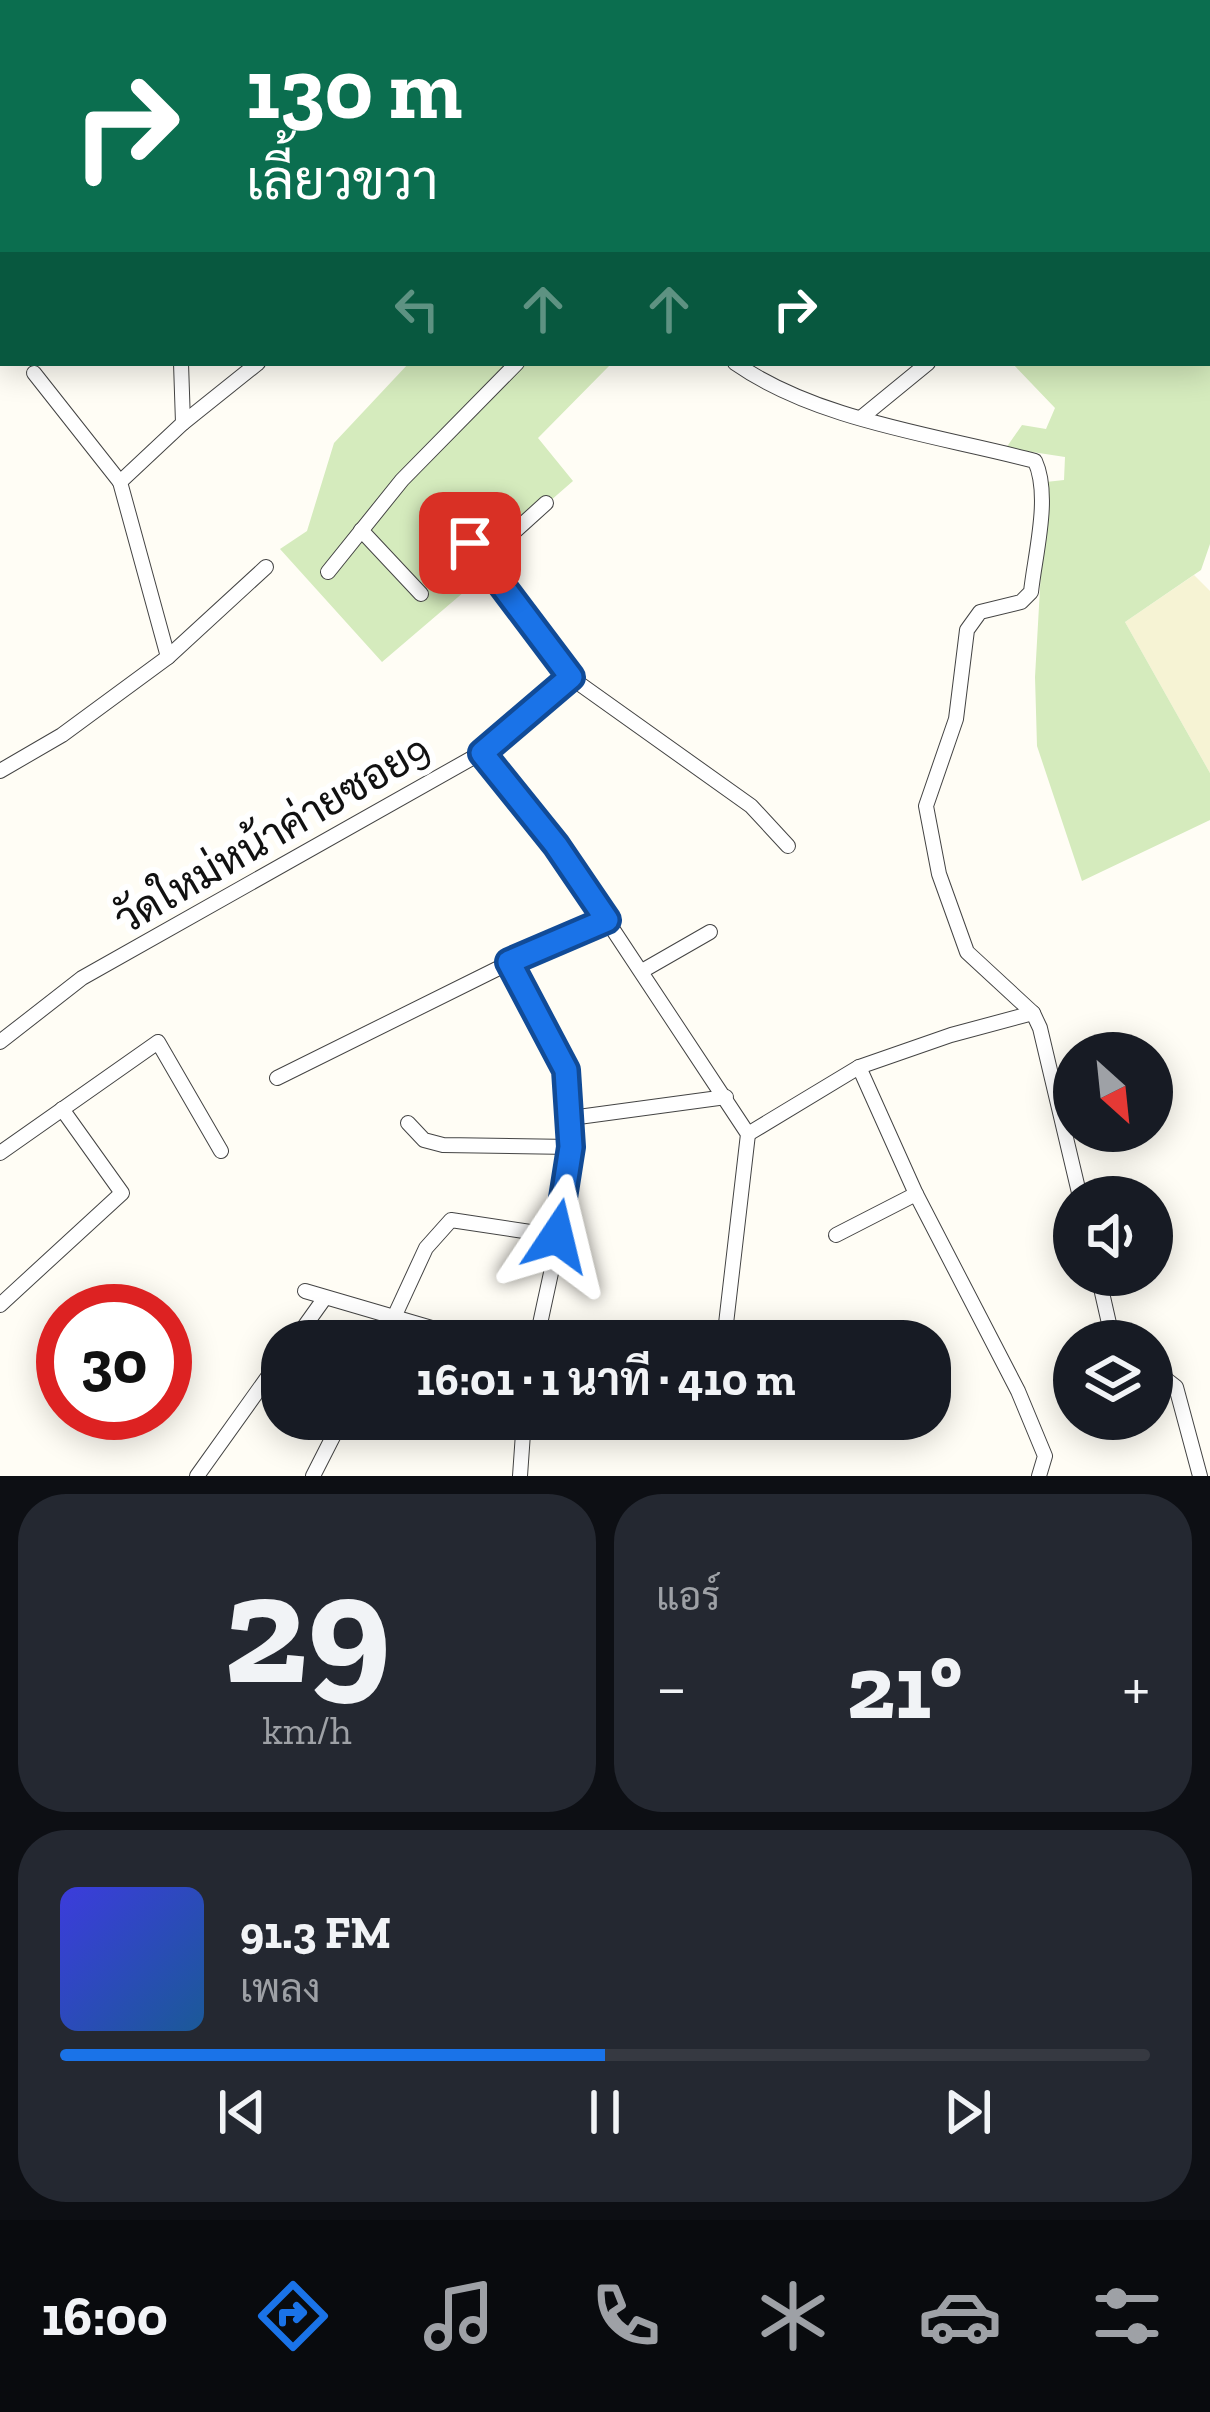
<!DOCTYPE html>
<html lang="th">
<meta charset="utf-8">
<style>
:root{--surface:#171b24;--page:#242831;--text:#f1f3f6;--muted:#9ea1a6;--line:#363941;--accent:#1a73e8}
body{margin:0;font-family:"Zilla Slab",Sarabun,serif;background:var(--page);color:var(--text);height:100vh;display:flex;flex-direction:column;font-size:45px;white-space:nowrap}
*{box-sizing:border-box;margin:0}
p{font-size:39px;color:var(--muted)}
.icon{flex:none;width:66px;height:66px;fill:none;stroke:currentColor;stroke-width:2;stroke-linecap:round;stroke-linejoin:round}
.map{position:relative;height:1476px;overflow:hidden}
.sheet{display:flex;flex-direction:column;gap:18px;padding:18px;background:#0d0f14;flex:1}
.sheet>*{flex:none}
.guide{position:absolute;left:0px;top:0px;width:1212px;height:366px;box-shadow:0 6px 30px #0003;background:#0b6e4f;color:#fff;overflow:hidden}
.needle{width:78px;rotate:153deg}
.fabs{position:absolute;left:1053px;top:1032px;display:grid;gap:24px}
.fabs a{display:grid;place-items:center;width:120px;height:120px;border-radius:50%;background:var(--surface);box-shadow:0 6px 30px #0003;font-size:60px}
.speed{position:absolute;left:36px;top:1284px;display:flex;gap:24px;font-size:60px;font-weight:700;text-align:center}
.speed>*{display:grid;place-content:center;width:156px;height:156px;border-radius:50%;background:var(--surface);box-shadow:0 6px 30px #0003;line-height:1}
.speed .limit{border:18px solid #d22;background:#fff;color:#111}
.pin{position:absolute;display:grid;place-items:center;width:102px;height:102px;color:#fff;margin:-51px;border-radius:24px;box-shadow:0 6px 18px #0006}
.me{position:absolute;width:132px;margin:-66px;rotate:10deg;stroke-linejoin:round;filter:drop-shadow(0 0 9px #0008)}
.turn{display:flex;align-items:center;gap:42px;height:252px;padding:0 48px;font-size:54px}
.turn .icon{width:156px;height:156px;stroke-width:2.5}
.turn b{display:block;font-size:84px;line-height:102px}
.lanes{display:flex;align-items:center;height:114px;padding:0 48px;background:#0003;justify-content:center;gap:60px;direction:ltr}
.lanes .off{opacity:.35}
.big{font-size:90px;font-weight:700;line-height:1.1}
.sheet .widget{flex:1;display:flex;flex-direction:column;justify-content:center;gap:18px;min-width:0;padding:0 42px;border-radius:48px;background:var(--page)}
.sheet .dial{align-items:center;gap:0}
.dial b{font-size:156px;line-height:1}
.song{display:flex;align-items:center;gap:36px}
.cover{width:144px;height:144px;border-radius:18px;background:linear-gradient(135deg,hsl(240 70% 55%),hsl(210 70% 35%))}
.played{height:12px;border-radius:6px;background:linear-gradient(90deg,var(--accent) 50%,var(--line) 50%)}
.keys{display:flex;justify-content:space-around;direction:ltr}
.heat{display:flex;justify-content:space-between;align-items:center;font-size:66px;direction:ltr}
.sheet .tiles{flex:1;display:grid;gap:18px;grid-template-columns:1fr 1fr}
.widget:last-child{grid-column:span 2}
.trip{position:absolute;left:261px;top:1320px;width:690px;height:120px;border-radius:48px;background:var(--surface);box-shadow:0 6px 30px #0003;font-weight:700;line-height:120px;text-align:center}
.tab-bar{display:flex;height:192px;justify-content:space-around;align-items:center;background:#090b0e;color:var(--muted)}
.tab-bar .icon{width:84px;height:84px}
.tab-bar .current{color:var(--accent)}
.tab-bar b{font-size:54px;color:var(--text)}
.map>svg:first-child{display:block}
.farmland{fill:#f6f3d4}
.green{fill:#d5ebbd}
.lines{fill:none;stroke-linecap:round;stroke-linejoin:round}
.minor-casing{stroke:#444;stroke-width:16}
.path{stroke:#333;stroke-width:3;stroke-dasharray:12 6;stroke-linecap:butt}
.minor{stroke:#fff;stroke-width:14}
.route-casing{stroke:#114b97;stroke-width:30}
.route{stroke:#1a73e8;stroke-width:21}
.labels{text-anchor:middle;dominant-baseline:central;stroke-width:12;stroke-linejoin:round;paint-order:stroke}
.street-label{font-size:42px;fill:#111;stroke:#fff}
</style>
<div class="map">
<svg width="1210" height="1476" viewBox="0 0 1210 1476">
<rect width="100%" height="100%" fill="#fffdf5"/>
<!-- farmland -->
<path class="farmland" d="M1194,575L1210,591V773L1125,622Z"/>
<!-- green -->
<g class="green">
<path d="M1210,288V544L1201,570L1125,622L1210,773V820L1082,881L1037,746L1035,677L1046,482L1064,480L1065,457L1006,448L1022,425L1046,429L1055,408L1012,363H1209Z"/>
<path d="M409,363H612L538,438L573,481L471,570L478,580L382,662L280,549L307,531L334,443Z"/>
</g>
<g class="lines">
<defs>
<g id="minor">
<path d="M172,0L173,3"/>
<path d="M565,0L567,3"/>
<path d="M600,3L604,0"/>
<path d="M808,3L811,0"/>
<path d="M0,39L3,43"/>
<path d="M1209,134L1210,133"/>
<path d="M735,363C818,421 937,435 1035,461C1051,496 1035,554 1031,592L1021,602L980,612L967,630L956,719L926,806L939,874L967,952L1033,1013L1040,1028L1080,1197"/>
<path d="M34,373L120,482"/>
<path d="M862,417L928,363"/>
<path d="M183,423L258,363"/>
<path d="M361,530L421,594"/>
<path d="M470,543L570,677L751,806L788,846"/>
<path d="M483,560L546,503"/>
<path d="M328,572L402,480L517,363"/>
<path d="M168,657L266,567"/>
<path d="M481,753L557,845L748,1134L724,1341"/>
<path d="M0,771L62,735L168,657L120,482L183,423L181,363"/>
<path d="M642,971L710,932"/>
<path d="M0,1042L82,978L481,753L570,677"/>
<path d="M859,1067L916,1194L1018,1391L1045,1456L1039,1476"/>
<path d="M277,1078L509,963"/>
<path d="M571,1118L726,1097"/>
<path d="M408,1123L424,1140L443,1145L571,1147"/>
<path d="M748,1134L859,1067L951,1035L1033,1013"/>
<path d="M0,1153L158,1042L221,1151"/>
<path d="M836,1235L916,1194"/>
<path d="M1098,1275L1113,1341"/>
<path d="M305,1291L476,1341"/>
<path d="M0,1305L122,1193L62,1109"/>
<path d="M537,1339C551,1265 587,1142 566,1070C557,1039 525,993 509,963L607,920"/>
<path d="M294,1341L324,1299"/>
<path d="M383,1341L426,1248L451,1220L557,1236"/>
<path d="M536,1341H555"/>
<path d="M1152,1378L1167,1380L1176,1387L1200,1476"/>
<path d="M628,1427L629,1419"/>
<path d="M197,1476L282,1357"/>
<path d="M313,1476L342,1419"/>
<path d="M520,1476L524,1419"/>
</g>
</defs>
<!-- minor casing -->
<use href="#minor" class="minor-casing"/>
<!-- path -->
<path class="path" d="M713,3L716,0"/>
<!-- minor -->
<use href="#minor" class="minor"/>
</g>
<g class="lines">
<defs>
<path id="route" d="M470,543L571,677L482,753L556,845L607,920L509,962L566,1070L571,1147L557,1236"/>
</defs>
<!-- route casing -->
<use href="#route" class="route-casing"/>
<!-- route -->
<use href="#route" class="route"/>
</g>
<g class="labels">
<!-- street labels -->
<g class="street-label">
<text transform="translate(272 834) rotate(-30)">วัดใหม่หน้าค่ายซอย9</text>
</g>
</g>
</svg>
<div class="fabs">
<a><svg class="needle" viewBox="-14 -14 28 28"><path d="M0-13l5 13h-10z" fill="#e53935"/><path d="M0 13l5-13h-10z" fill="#9ea1a6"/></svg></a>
<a><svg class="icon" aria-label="sound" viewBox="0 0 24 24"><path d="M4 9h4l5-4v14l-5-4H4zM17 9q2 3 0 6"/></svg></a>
<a><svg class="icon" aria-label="layers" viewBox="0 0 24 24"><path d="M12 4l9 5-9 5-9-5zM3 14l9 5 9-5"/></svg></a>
</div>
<div class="speed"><div class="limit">30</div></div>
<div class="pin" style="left:470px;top:543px;background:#d93025"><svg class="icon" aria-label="arrive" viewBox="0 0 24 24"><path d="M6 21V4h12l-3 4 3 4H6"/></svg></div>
<svg class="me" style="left:557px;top:1236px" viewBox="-20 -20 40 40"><path d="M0-17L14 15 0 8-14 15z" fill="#1a73e8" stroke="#fff" stroke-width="4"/></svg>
<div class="trip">16:01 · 1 นาที · 410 m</div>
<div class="guide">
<div class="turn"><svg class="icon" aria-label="right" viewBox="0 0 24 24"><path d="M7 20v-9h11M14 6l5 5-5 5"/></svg><div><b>130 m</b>เลี้ยวขวา</div></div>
<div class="lanes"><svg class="icon off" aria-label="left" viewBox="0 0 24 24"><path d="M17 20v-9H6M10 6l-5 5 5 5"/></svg><svg class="icon off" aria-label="ahead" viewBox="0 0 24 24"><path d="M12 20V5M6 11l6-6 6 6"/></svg><svg class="icon off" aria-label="ahead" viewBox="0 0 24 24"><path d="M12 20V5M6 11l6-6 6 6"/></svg><svg class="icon" aria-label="right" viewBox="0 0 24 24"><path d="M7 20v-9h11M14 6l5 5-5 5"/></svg></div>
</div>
</div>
<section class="sheet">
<div class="tiles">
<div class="widget dial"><b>29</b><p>km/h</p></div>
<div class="widget"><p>แอร์</p>
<div class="heat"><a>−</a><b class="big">21°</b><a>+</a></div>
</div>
<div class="widget">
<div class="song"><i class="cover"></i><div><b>91.3 FM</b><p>เพลง</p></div></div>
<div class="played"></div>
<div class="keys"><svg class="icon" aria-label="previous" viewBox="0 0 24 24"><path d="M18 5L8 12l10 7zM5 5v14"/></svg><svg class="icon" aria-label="pause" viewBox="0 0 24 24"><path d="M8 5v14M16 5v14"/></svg><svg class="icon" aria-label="next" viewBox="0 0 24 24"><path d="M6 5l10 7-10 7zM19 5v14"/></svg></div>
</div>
</div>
</section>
<nav class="tab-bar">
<b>16:00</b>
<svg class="icon current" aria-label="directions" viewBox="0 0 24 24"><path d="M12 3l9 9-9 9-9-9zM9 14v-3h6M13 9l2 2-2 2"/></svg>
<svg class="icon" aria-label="music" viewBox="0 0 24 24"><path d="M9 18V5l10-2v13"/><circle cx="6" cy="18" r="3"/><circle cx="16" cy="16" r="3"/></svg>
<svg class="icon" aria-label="phone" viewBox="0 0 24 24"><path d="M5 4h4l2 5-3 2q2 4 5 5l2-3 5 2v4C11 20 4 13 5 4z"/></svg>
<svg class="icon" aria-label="climate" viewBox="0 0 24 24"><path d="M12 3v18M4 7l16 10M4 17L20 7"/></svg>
<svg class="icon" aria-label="car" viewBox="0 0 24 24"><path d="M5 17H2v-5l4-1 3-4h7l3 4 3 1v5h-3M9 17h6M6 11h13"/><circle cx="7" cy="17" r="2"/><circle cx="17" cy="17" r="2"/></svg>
<svg class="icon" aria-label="filters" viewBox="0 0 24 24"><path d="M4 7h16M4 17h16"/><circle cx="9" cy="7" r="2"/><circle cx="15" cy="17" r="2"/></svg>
</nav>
